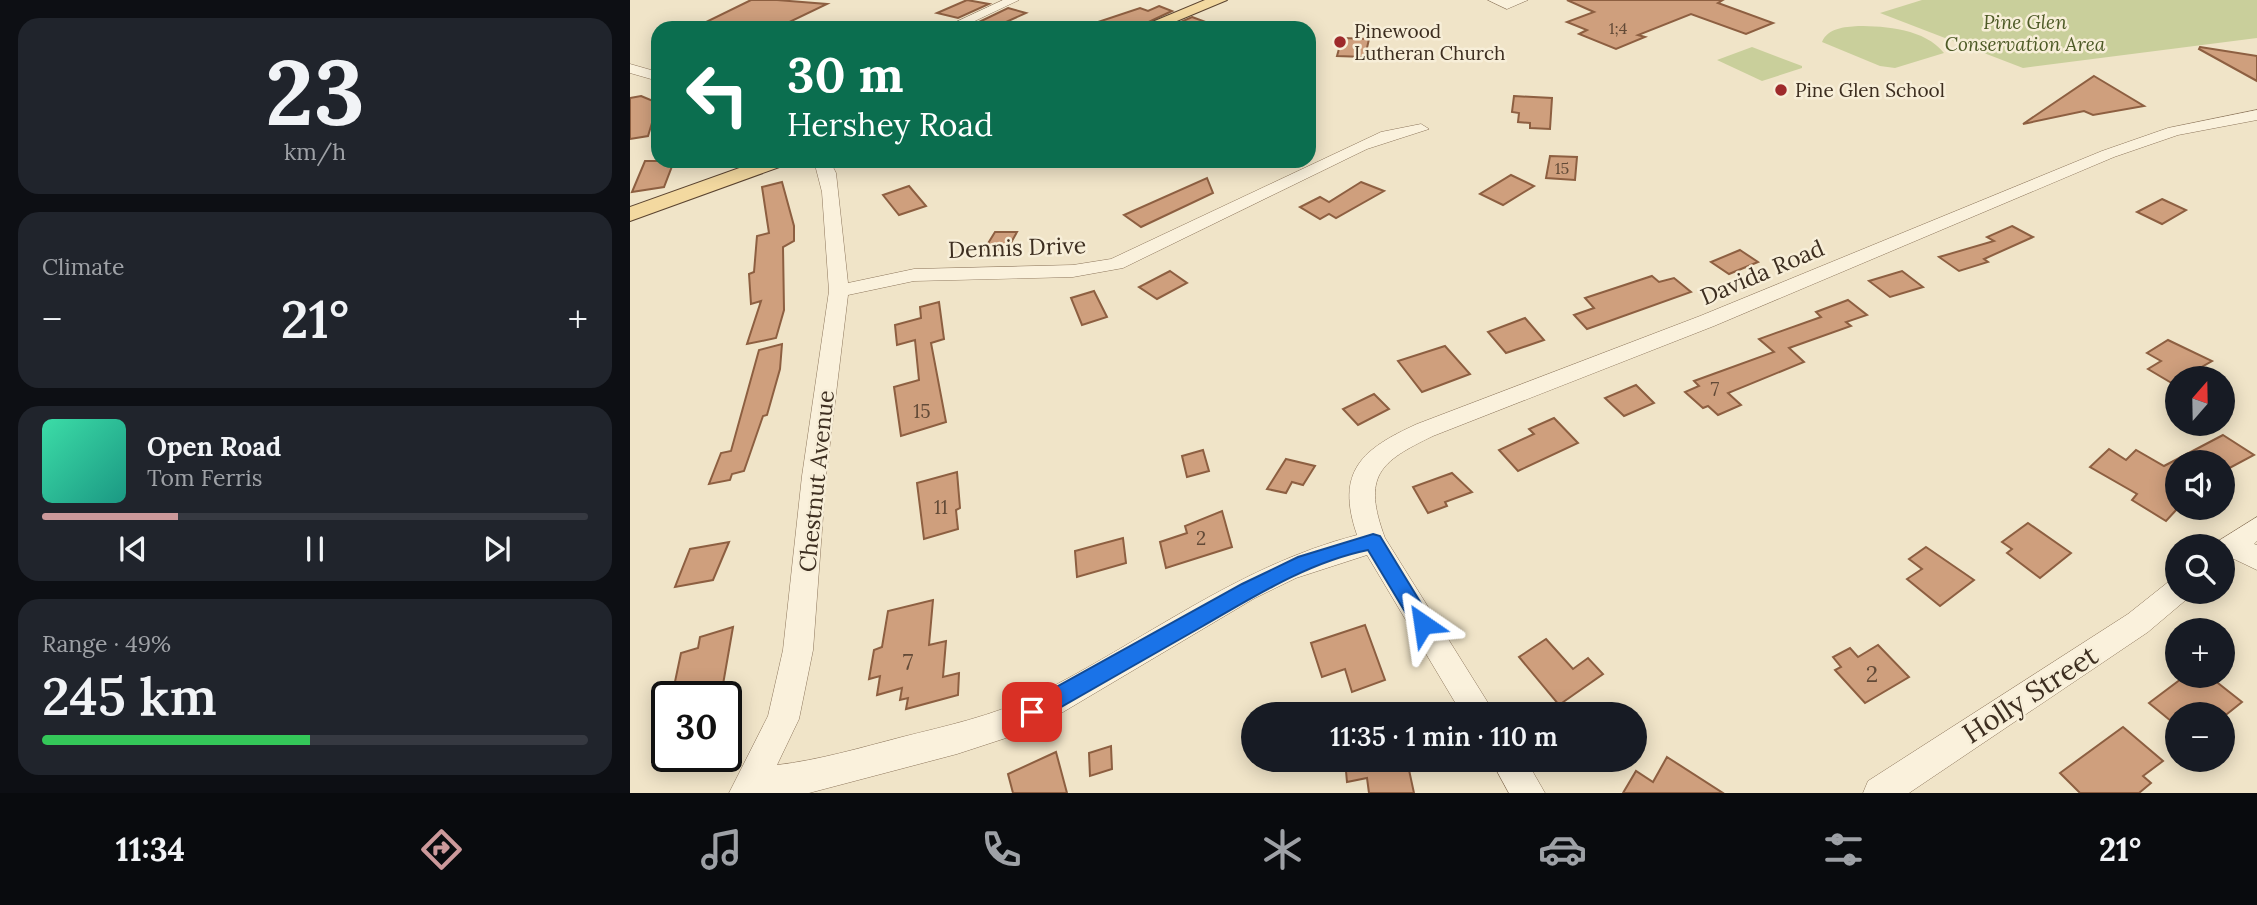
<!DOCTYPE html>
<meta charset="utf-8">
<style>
:root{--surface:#171b24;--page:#20242c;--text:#f1f3f6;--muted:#9ea1a6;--line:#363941;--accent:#cc999b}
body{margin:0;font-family:Lora,serif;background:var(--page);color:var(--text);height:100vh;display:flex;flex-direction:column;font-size:26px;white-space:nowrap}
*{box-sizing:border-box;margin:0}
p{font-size:23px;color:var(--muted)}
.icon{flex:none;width:38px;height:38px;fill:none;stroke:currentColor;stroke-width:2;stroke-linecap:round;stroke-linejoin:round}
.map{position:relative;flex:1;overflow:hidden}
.panel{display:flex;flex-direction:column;gap:18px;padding:18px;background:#0d0f14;width:630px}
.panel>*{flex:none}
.top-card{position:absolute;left:21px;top:21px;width:665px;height:147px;border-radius:21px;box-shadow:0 4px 18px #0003;background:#0b6e4f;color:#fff;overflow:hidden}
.needle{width:46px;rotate:20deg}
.buttons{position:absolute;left:1535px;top:366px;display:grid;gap:14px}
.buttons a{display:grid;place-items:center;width:70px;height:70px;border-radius:50%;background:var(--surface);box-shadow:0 4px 18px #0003;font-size:35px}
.speed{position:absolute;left:21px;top:681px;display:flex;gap:14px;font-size:35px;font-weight:700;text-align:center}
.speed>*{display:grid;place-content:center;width:91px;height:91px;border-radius:50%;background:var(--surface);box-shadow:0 4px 18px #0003;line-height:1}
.speed .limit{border:4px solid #111;border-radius:10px;background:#fff;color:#111}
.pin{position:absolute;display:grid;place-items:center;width:60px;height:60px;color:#fff;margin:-30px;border-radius:14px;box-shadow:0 4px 10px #0006}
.me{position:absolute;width:77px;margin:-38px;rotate:328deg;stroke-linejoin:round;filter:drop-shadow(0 0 5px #0008)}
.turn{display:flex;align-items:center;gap:24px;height:147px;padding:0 21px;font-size:32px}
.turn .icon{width:91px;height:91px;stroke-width:2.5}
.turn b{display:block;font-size:49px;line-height:60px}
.big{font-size:52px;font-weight:600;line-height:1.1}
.panel .tile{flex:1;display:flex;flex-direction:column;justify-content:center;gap:10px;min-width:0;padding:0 24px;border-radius:21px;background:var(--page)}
.panel .dial{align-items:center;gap:0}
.dial b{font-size:91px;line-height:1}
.song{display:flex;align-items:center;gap:21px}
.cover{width:84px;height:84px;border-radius:10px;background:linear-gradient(135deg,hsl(160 70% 55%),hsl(170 70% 35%))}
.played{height:7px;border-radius:4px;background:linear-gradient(90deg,var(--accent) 25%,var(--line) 25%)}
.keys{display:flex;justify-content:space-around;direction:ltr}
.heat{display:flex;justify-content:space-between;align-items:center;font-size:38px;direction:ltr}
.charge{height:10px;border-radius:5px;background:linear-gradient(90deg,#34c759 49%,var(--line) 0)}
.trip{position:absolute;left:611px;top:702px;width:406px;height:70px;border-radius:35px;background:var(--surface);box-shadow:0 4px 18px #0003;font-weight:600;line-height:70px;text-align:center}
.tabs{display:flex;height:112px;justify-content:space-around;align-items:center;background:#090b0e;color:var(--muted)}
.tabs .icon{width:49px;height:49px}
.tabs .current{color:var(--accent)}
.tabs b{font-size:32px;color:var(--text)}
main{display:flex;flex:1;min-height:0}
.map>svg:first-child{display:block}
.green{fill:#c9cf9b}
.building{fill:#cf9f7d;stroke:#8d5f41;stroke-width:2}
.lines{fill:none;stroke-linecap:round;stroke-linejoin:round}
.minor-casing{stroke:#8d765c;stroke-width:1}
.major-casing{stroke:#5b4430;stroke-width:2}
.minor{fill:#faf1dc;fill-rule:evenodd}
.major{fill:#f3d9a0;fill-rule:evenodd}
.route{fill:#1a73e8;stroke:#114b97;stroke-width:2}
.poi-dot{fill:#9e2a2b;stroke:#f7eed8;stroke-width:2.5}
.labels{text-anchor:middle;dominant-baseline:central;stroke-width:5;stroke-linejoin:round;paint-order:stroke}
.far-number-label{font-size:16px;fill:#624a37}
.far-park-label{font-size:19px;font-style:italic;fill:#4d5a26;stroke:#f7eed8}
.far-poi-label{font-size:19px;fill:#3d2e20;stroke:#f7eed8;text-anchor:start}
.number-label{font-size:19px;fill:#624a37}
.street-label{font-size:23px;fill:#3d2e20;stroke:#f7eed8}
.near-number-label{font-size:23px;fill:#624a37}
.near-street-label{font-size:28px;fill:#3d2e20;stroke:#f7eed8}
</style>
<main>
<section class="panel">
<div class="tile dial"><b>23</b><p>km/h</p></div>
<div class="tile"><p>Climate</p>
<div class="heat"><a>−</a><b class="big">21°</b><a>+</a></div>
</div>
<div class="tile">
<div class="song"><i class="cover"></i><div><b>Open Road</b><p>Tom Ferris</p></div></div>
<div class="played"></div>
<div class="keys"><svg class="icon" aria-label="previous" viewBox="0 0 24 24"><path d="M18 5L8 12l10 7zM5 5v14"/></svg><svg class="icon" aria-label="pause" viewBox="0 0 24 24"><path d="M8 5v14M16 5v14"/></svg><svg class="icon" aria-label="next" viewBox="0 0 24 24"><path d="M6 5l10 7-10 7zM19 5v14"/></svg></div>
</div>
<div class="tile"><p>Range · 49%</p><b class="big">245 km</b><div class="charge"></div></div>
</section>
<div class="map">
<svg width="1627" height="793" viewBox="0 0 1627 793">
<rect width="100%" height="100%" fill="#f0e4c8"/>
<!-- green -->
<g class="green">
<path d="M1292,0H1627V38L1393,68L1250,13Z"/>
<path d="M1228,26C1256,26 1295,29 1314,53L1265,68L1250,66L1192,42C1198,28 1214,27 1228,26Z"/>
<path d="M1122,47L1172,66V68L1132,81L1087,60Z"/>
</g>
<!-- building -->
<g class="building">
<path d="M121,0H147L197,4L147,28L74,23Z"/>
<path d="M337,0L359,4L328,18L307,13Z"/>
<path d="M1093,0L1088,3L1143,23L1116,34L1061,14L1008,35L1015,37L986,49L949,34L957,30L937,22L964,12L937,0Z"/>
<path d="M529,6L542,11L506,28H459V25L510,8L518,11Z"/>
<path d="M378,8L396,13L365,27L347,23Z"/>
<path d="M562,17L584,25L583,28H537Z"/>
<path d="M712,38L739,39L735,57L707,56Z"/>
<path d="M1570,47L1627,56V81L1569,49Z"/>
<path d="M1464,76L1514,106L1463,115L1454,111L1393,124Z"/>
<path d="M11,96L28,103L18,136L0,139V98Z"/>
<path d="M884,96L922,98L920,129L900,128V123L888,122L889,113L882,112Z"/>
<path d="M920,156L947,157L945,180L916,178Z"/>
<path d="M15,161H44L34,187L2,192Z"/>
<path d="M881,175L904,186L873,205L850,194Z"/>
<path d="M577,178L583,193L511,227L494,215Z"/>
<path d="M152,182L164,226V241L153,247L154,310L146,338L117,344L131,301L121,304L119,274L124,272L127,236L139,233L132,187Z"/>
<path d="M731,182L754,191L706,218L699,214L690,219L670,207L690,197L699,202Z"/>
<path d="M279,186L296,206L269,215L253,195Z"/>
<path d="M1532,199L1556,210L1532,224L1507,212Z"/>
<path d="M1382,226L1403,237L1354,259L1358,262L1329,271L1309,257L1364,241L1357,237Z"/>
<path d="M365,232H387L377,250H354Z"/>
<path d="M1110,250L1128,262L1099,274L1081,262Z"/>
<path d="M540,271L557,283L527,299L509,287Z"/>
<path d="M1272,271L1293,287L1260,297L1239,281Z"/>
<path d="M1022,276L1029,282L1044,278L1061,292L957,329L944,315L964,308L955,298Z"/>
<path d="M464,291L477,317L452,325L441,298Z"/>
<path d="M1218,300L1237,315L1216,322L1221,326L1159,348L1174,362L1098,393L1111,405L1088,415L1078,406L1073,408L1055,392L1069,386L1064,381L1144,352L1129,339L1191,317L1186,312Z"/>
<path d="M309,302L314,339L301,343L316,422L271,436L264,387L289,380L285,340L267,345L265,325L291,318L290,307Z"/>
<path d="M895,318L914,340L876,353L858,332Z"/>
<path d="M1538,340L1582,361L1570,368L1589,378H1547L1545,385L1518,369L1531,361L1517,353Z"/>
<path d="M152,344L150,369L137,415L133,416L114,471L102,474L100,480L79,484L91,453L101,451L129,350Z"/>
<path d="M815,346L840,374L792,392L768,361Z"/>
<path d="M1006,385L1024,403L994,416L975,398Z"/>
<path d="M744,394L759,409L728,425L713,409Z"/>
<path d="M924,418L948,443L888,471L869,450L904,434L899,429Z"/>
<path d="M1593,435L1624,455L1592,472V462H1547V509L1536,521L1502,500L1507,494L1460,467L1479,449L1496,460L1506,450L1534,466Z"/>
<path d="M573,450L579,471L557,477L552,456Z"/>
<path d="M656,459L685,466L673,485L662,482L656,493L637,489Z"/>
<path d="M327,472L330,508L326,510L328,529L294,539L287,483Z"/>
<path d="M822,473L842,492L815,502L817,506L798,513L783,487Z"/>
<path d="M592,511L602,547L536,568L530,542L557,533L555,526Z"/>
<path d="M1398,523L1441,553L1410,578L1377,553L1382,549L1372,542Z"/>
<path d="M493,538L496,563L447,577L445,551Z"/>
<path d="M99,542L83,580L45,587L60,549Z"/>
<path d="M1296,547L1344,580L1310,606L1277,579L1292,569L1279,559Z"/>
<path d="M303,600L299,645L316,641L313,677L329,673L328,695L276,709L278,698L270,700L272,688L247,695L250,676L239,679L244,650L252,647L258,611Z"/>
<path d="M735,625L755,680L722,692L715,669L692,677L681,643Z"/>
<path d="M103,627L91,696H42L51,653L68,648L70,637Z"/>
<path d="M916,639L943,669L958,658L973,674L929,705L889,657Z"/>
<path d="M1248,645L1279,677L1235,703L1205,670L1211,667L1203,657L1220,648L1228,657Z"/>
<path d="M1555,676H1579L1612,702L1597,714H1547V726L1519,703Z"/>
<path d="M1493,727L1533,761L1513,776L1521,783L1509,793H1450L1430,773Z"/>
<path d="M481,746L482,769L460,776L459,753Z"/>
<path d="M426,752L437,793H383L378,774Z"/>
<path d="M1037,757L1093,793H993L1006,771L1023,782Z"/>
<path d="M715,760H786V768L779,770L784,793H739L737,778L717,782Z"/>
</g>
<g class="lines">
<defs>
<g id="minor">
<path d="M373,0H389L330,28H313Z"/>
<path d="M858,0H898L877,9Z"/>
<path d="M0,64L28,72V81L0,73Z"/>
<path d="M1627,110V120L1548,135L1484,157L1084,326L803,436C749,462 732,476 755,538L865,714H832L737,555L666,578L625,598L428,715L382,736L327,754L179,793H99L138,716L153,650L172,476L199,291L192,192L184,161H200L206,173L218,283L284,269L443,265L481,259L751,132L791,124L799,129L737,149L493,268L443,277L284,281L218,295L196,476L183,650L169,719L147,765C189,760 230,748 272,737C316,726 362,716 404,696C513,642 607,566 727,535C705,471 732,449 787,424L1070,316L1472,151L1538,128Z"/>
<path d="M1627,517V541L1624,544L1627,545V570L1604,559L1592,564V546L1582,545Z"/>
<path d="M1547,579V592H1561L1557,599L1518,632L1279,793H1233L1238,781L1498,614L1537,583Z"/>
<path d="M861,760H896L915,793H879Z"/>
</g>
<g id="major">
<path d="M575,0H597L530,28H508Z"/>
<path d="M129,161H158L155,165L0,221V207Z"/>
</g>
</defs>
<!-- minor casing -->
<use href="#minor" class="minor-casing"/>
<!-- major casing -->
<use href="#major" class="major-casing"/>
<!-- minor -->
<use href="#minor" class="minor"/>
<!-- major -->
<use href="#major" class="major"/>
</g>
<!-- route -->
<path class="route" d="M743,534L750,536L800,618L803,624L800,630L793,633L786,630L738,550C679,562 625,596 573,626C519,657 464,688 410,719L402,722L394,719L391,712L394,705L612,584L668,557Z"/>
<!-- markers -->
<g class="poi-dot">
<circle cx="710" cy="42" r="7"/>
<circle cx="1151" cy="90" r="7"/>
</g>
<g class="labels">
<!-- far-number labels -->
<g class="far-number-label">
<text x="988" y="28">1;4</text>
<text x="932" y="168">15</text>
</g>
<!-- far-park labels -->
<g class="far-park-label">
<text x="1395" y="22">Pine Glen<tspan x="1395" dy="22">Conservation Area</tspan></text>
</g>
<!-- far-poi labels -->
<g class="far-poi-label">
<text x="724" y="31">Pinewood<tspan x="724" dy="22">Lutheran Church</tspan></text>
<text x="1165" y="90">Pine Glen School</text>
</g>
<!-- number labels -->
<g class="number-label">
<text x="1085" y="389">7</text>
<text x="292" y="411">15</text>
<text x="311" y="507">11</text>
<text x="571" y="538">2</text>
</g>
<!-- street labels -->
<g class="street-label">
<text transform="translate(387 247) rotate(-2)">Dennis Drive</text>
<text transform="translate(1132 272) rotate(-23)">Davida Road</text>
<text transform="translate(186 481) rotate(-84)">Chestnut Avenue</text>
</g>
<!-- near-number labels -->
<g class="near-number-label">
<text x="278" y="661">7</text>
<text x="1242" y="673">2</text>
</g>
<!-- near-street labels -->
<g class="near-street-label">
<text transform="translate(1400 694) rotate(-33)">Holly Street</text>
</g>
</g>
</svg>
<div class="buttons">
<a><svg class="needle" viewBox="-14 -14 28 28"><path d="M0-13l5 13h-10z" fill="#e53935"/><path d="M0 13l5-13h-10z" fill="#9ea1a6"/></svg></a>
<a><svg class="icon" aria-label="sound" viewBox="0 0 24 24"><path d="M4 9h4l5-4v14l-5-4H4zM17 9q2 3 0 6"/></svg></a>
<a><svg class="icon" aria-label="search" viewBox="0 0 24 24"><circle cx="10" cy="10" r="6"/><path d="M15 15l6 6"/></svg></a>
<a>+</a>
<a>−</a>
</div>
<div class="speed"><div class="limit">30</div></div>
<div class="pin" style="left:402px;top:712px;background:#d93025"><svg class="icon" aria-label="arrive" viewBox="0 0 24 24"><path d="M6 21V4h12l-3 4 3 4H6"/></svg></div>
<svg class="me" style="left:793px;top:624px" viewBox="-20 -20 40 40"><path d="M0-17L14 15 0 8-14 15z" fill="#1a73e8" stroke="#fff" stroke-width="4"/></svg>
<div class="trip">11:35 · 1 min · 110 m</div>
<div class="top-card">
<div class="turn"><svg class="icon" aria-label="left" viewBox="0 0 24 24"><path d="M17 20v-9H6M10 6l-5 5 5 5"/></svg><div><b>30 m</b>Hershey Road</div></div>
</div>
</div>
</main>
<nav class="tabs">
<b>11:34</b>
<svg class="icon current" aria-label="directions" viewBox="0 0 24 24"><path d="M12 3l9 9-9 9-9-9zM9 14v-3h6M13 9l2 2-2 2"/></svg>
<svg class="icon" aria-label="music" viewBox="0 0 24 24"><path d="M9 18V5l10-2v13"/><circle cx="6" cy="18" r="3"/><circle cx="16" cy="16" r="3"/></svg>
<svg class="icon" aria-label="phone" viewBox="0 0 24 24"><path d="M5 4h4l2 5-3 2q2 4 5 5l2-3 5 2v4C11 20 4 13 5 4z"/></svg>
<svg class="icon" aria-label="climate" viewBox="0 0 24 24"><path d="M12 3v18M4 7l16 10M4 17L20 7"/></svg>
<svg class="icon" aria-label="car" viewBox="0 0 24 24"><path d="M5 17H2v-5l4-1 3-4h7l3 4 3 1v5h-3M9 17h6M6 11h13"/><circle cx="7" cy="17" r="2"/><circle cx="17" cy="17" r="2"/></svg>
<svg class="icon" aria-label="filters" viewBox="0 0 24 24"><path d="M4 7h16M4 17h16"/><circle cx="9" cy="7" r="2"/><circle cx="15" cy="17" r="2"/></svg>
<b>21°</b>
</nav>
